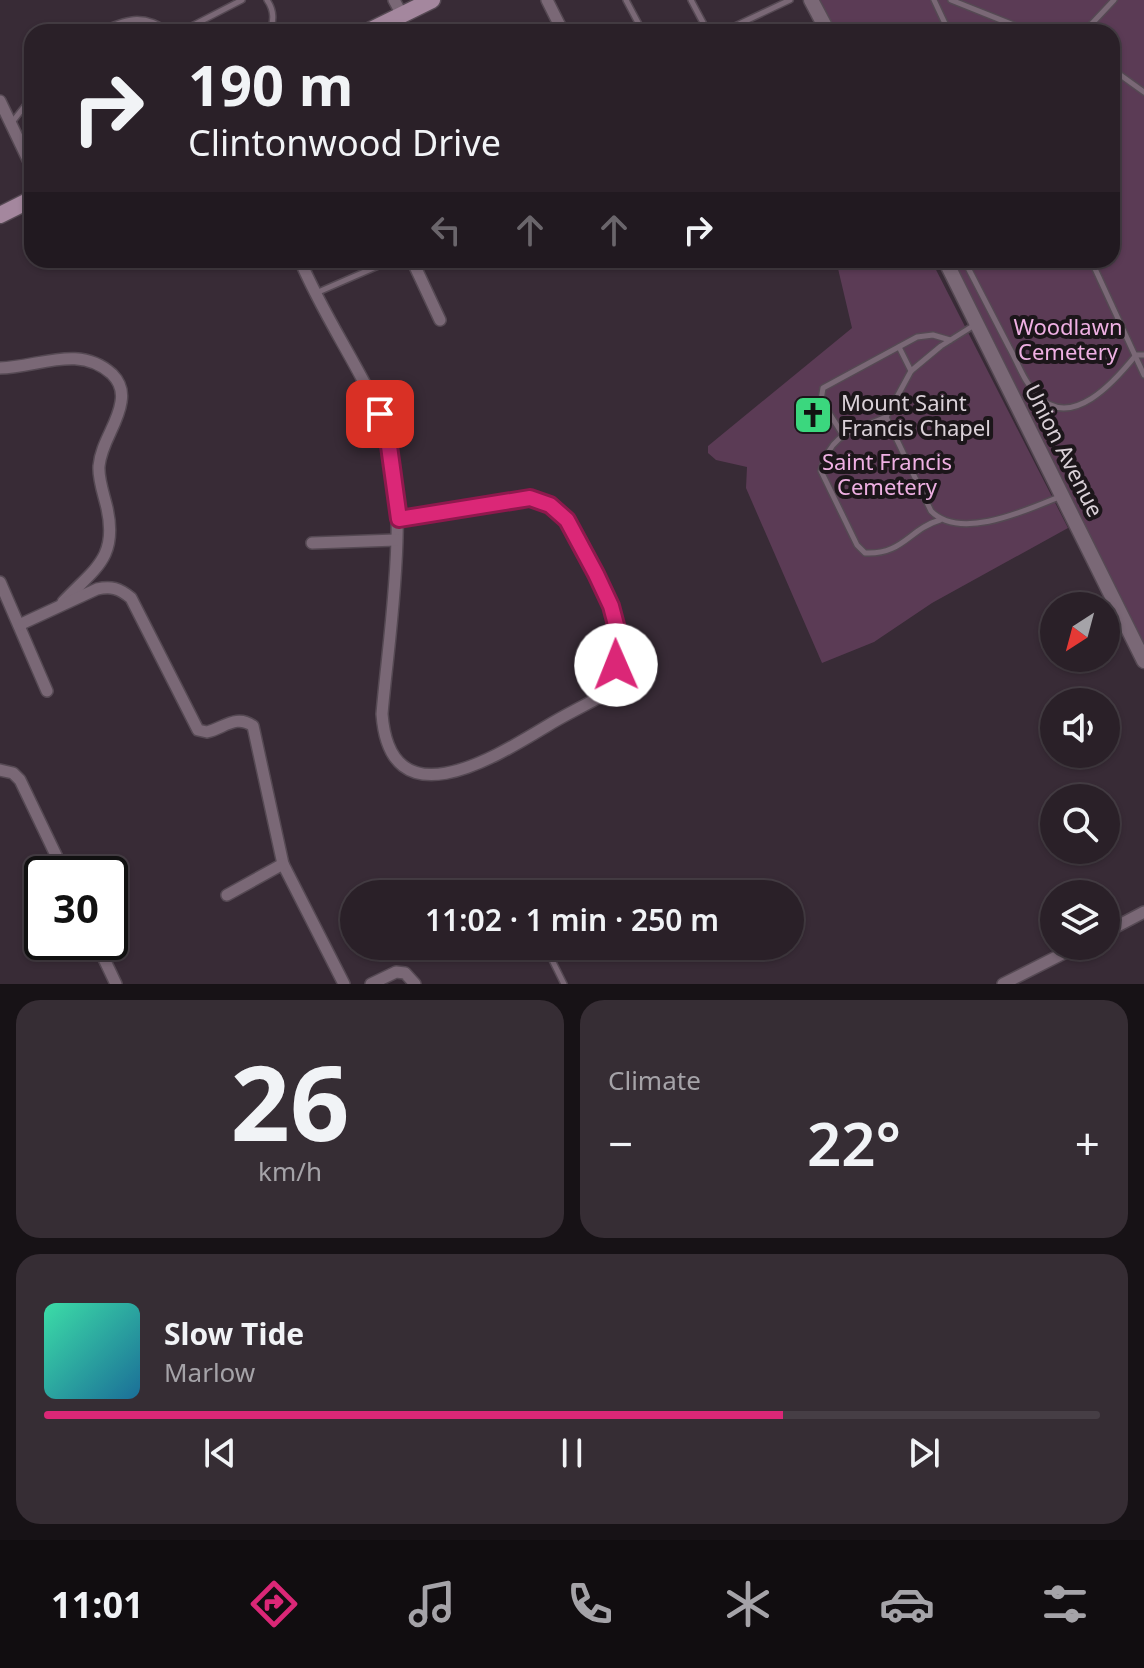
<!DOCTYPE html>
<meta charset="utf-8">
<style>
:root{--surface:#2a2028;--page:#362d34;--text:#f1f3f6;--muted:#a5a3a8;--line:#463e45;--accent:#db2777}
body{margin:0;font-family:"Noto Sans",sans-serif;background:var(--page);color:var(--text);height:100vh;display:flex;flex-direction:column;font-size:30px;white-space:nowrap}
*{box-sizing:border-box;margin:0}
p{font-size:26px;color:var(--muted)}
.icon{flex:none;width:44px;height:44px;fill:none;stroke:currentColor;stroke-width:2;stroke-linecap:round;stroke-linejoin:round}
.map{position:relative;height:984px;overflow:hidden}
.sheet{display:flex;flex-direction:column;gap:16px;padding:16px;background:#171216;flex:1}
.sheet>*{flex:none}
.banner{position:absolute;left:24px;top:24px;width:1096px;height:244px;border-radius:24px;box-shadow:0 2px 6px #0004,0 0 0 2px var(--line);background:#2a2028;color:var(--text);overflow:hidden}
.needle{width:52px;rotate:216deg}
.fabs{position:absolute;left:1040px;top:592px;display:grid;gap:16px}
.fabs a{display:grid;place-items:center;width:80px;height:80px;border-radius:50%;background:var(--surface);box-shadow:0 2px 6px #0004,0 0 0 2px var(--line);font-size:40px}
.speed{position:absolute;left:24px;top:856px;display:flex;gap:16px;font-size:40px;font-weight:700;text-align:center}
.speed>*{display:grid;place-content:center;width:104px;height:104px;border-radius:50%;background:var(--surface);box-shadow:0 2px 6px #0004,0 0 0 2px var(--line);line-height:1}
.speed .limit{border:4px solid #111;border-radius:12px;background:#fff;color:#111}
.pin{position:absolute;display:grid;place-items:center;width:68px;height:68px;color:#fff;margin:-34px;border-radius:16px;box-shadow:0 4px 12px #0006}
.me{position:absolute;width:88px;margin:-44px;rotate:359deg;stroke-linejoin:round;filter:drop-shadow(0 0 6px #0008)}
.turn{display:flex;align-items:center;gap:28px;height:168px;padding:0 32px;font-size:36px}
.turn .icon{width:104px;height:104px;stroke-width:2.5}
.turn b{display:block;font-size:56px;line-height:68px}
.lanes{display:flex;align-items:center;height:76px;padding:0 32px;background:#0003;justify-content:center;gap:40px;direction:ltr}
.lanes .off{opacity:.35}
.big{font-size:60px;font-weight:600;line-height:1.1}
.sheet .tile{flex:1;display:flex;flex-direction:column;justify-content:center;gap:12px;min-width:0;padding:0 28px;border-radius:24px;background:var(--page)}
.sheet .dial{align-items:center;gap:0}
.dial b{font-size:104px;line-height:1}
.song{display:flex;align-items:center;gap:24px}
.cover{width:96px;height:96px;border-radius:12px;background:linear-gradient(135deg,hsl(160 70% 55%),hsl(200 70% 35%))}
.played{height:8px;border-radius:4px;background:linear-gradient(90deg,var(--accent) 70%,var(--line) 70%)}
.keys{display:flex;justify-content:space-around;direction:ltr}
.heat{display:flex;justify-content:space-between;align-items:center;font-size:44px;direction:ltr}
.sheet .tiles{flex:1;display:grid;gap:16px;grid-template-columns:1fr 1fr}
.tile:last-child{grid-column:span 2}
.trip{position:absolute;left:340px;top:880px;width:464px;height:80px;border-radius:40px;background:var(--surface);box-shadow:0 2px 6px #0004,0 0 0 2px var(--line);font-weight:600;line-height:80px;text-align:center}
.dock{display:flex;height:128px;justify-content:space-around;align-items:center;background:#110d10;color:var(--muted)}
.dock .icon{width:56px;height:56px}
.dock .selected{color:var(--accent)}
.dock b{font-size:36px;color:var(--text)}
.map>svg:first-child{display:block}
.green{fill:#5b3b55}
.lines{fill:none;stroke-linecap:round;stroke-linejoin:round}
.service-casing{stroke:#554953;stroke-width:8}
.minor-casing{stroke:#554953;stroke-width:14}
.tertiary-casing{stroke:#554953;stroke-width:17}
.secondary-casing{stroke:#554953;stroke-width:19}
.service{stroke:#7a6876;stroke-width:5}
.minor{stroke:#7a6876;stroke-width:11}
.tertiary{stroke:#7a6876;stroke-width:14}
.secondary{stroke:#a4879e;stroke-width:16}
.route-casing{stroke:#8e194d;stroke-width:20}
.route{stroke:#db2777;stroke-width:14}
.labels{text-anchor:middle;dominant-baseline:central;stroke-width:8;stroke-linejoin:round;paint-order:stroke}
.park-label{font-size:22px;fill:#efb0e3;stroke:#1c161a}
.poi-label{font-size:22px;fill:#dad1d8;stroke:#1c161a;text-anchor:start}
.street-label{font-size:22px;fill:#dad1d8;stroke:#1c161a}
</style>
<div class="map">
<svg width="1144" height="984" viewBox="0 0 1144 984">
<rect width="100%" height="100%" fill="#382b36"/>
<!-- green -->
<g class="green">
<path d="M810,0H1144V661L942,260H1112V32H827Z"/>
<path d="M836,260H931L1068,528L932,603L874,642L822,663L746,488L747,467L716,460L708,453V446L852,328Z"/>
</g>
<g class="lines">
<defs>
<g id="service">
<path d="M267,0C274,10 275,22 268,32"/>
<path d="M626,0L643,32"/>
<path d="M691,0L708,32"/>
<path d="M934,0L949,32"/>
<path d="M951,0L1031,32"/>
<path d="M97,32C125,19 143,12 170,32"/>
<path d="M180,32L242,0"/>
<path d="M722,32L790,0"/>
<path d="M1084,32L1114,0"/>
<path d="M1112,69L1144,92"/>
<path d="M13,121L32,97"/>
<path d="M964,260C979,289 994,318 1009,347C1018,363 1024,382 1037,395C1071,432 1115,381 1136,355H1144"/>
<path d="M1091,260L1144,375"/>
<path d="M316,293L392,260"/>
<path d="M976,324L941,346L911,371L886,417L931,511C960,541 1027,510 1059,497"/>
<path d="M899,347L911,371"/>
<path d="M886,417C852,432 831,432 821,471L857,545L865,553C903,555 909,529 940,520"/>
<path d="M843,435L821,400L823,388L917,337L933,335L950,340"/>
<path d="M545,946L564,984"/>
</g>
<g id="minor">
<path d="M394,0L402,15"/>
<path d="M547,0L563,32"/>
<path d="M0,101L32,168"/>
<path d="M300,260C322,313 355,360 379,412C414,489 389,630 382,714C390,823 494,758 547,726C563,716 580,708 596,699C611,684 622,659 619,637C615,610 584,542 566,520C556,508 544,503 530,498L399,519"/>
<path d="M412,260L440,320"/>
<path d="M0,368C39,367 79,344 112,374C120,382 123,391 121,402C118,424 101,443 99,466C98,479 104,495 107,508C118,558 95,568 63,602"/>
<path d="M312,543L396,540"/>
<path d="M0,582L47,691"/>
<path d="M19,625L97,589C111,586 119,588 131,598L198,730L207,732C224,728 236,714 253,726L283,864L344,984"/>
<path d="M0,770L13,773L20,780L65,874"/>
<path d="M227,895L283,864"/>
<path d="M1106,932L1144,912"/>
<path d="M96,942L116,984"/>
<path d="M371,984L396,972L405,973L415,984"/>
<path d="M1003,984L1078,946"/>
</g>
<g id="tertiary">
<path d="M811,0L828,32"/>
<path d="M945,260L1144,661"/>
</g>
<g id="secondary">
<path d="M367,32L432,0"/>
<path d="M0,215L32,199"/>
</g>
</defs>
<!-- service casing -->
<use href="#service" class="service-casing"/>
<!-- minor casing -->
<use href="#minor" class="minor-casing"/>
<!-- tertiary casing -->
<use href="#tertiary" class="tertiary-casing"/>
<!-- secondary casing -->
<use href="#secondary" class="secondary-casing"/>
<!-- service -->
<use href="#service" class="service"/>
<!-- minor -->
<use href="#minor" class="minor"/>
<!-- tertiary -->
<use href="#tertiary" class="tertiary"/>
<!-- secondary -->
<use href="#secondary" class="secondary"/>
</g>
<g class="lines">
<defs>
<path id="route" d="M380,414L389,446L399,519L530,498L550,505L567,520L596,574L611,606L620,640L616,665"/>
</defs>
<!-- route casing -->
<use href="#route" class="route-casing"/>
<!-- route -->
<use href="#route" class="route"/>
</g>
<!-- icons -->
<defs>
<symbol id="church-square" viewBox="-11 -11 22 22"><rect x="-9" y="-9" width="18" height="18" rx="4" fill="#3bd77e" stroke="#1c161a"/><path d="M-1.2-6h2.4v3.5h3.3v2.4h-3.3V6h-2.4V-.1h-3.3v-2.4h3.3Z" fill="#111"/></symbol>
</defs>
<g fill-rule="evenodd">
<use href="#church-square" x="791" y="393" width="44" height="44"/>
</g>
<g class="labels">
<!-- park labels -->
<g class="park-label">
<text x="1068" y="326">Woodlawn<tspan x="1068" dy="25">Cemetery</tspan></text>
<text x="887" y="461">Saint Francis<tspan x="887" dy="25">Cemetery</tspan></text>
</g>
<!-- poi labels -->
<g class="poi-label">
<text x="841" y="402">Mount Saint<tspan x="841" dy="25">Francis Chapel</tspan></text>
</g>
<!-- street labels -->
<g class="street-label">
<text transform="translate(1065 450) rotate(63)">Union Avenue</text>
</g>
</g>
</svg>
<div class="fabs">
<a><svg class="needle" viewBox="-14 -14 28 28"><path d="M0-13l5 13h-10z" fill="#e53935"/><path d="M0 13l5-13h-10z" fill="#a5a3a8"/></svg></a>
<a><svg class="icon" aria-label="sound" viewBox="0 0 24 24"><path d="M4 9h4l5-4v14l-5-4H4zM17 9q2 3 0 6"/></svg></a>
<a><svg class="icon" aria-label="search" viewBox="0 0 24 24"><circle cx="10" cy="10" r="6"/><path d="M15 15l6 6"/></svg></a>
<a><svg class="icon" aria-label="layers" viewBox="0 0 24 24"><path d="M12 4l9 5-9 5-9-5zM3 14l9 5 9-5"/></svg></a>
</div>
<div class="speed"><div class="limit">30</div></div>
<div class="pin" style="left:380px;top:414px;background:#d93025"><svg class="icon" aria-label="arrive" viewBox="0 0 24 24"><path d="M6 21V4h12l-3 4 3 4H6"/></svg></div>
<svg class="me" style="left:616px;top:665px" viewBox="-20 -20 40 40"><circle r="19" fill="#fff"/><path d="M0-13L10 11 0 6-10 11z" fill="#db2777"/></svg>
<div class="trip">11:02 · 1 min · 250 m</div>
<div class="banner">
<div class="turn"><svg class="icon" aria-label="right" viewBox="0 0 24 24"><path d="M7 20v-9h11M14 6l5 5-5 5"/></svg><div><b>190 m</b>Clintonwood Drive</div></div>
<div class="lanes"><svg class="icon off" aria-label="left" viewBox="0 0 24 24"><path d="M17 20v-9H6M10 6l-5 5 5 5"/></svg><svg class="icon off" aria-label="ahead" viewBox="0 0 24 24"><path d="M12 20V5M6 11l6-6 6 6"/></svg><svg class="icon off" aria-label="ahead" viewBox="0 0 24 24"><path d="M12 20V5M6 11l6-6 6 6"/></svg><svg class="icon" aria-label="right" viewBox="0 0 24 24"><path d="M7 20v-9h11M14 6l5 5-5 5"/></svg></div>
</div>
</div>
<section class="sheet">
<div class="tiles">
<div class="tile dial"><b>26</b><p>km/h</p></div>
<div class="tile"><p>Climate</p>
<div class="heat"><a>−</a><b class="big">22°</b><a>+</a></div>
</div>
<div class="tile">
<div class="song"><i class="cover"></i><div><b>Slow Tide</b><p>Marlow</p></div></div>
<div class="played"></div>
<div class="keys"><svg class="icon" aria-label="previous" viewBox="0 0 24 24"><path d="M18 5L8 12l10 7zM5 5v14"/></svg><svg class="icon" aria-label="pause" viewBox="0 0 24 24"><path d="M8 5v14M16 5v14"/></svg><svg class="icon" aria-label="next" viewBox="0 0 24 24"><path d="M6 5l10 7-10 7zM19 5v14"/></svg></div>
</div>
</div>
</section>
<nav class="dock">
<b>11:01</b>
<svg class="icon selected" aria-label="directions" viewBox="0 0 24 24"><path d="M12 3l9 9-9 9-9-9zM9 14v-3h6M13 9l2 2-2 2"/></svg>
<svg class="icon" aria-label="music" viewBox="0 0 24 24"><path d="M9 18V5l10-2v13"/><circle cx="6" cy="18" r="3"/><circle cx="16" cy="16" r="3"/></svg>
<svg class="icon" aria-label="phone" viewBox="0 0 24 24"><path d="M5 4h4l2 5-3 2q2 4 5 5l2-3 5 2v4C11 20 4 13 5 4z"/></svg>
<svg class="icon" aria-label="climate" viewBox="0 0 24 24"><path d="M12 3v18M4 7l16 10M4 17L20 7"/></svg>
<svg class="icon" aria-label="car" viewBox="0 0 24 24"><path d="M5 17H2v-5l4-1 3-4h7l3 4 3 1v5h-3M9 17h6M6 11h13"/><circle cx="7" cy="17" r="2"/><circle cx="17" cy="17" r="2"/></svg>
<svg class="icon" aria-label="filters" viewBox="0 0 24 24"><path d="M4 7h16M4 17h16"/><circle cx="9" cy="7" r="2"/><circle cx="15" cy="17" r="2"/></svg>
</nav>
